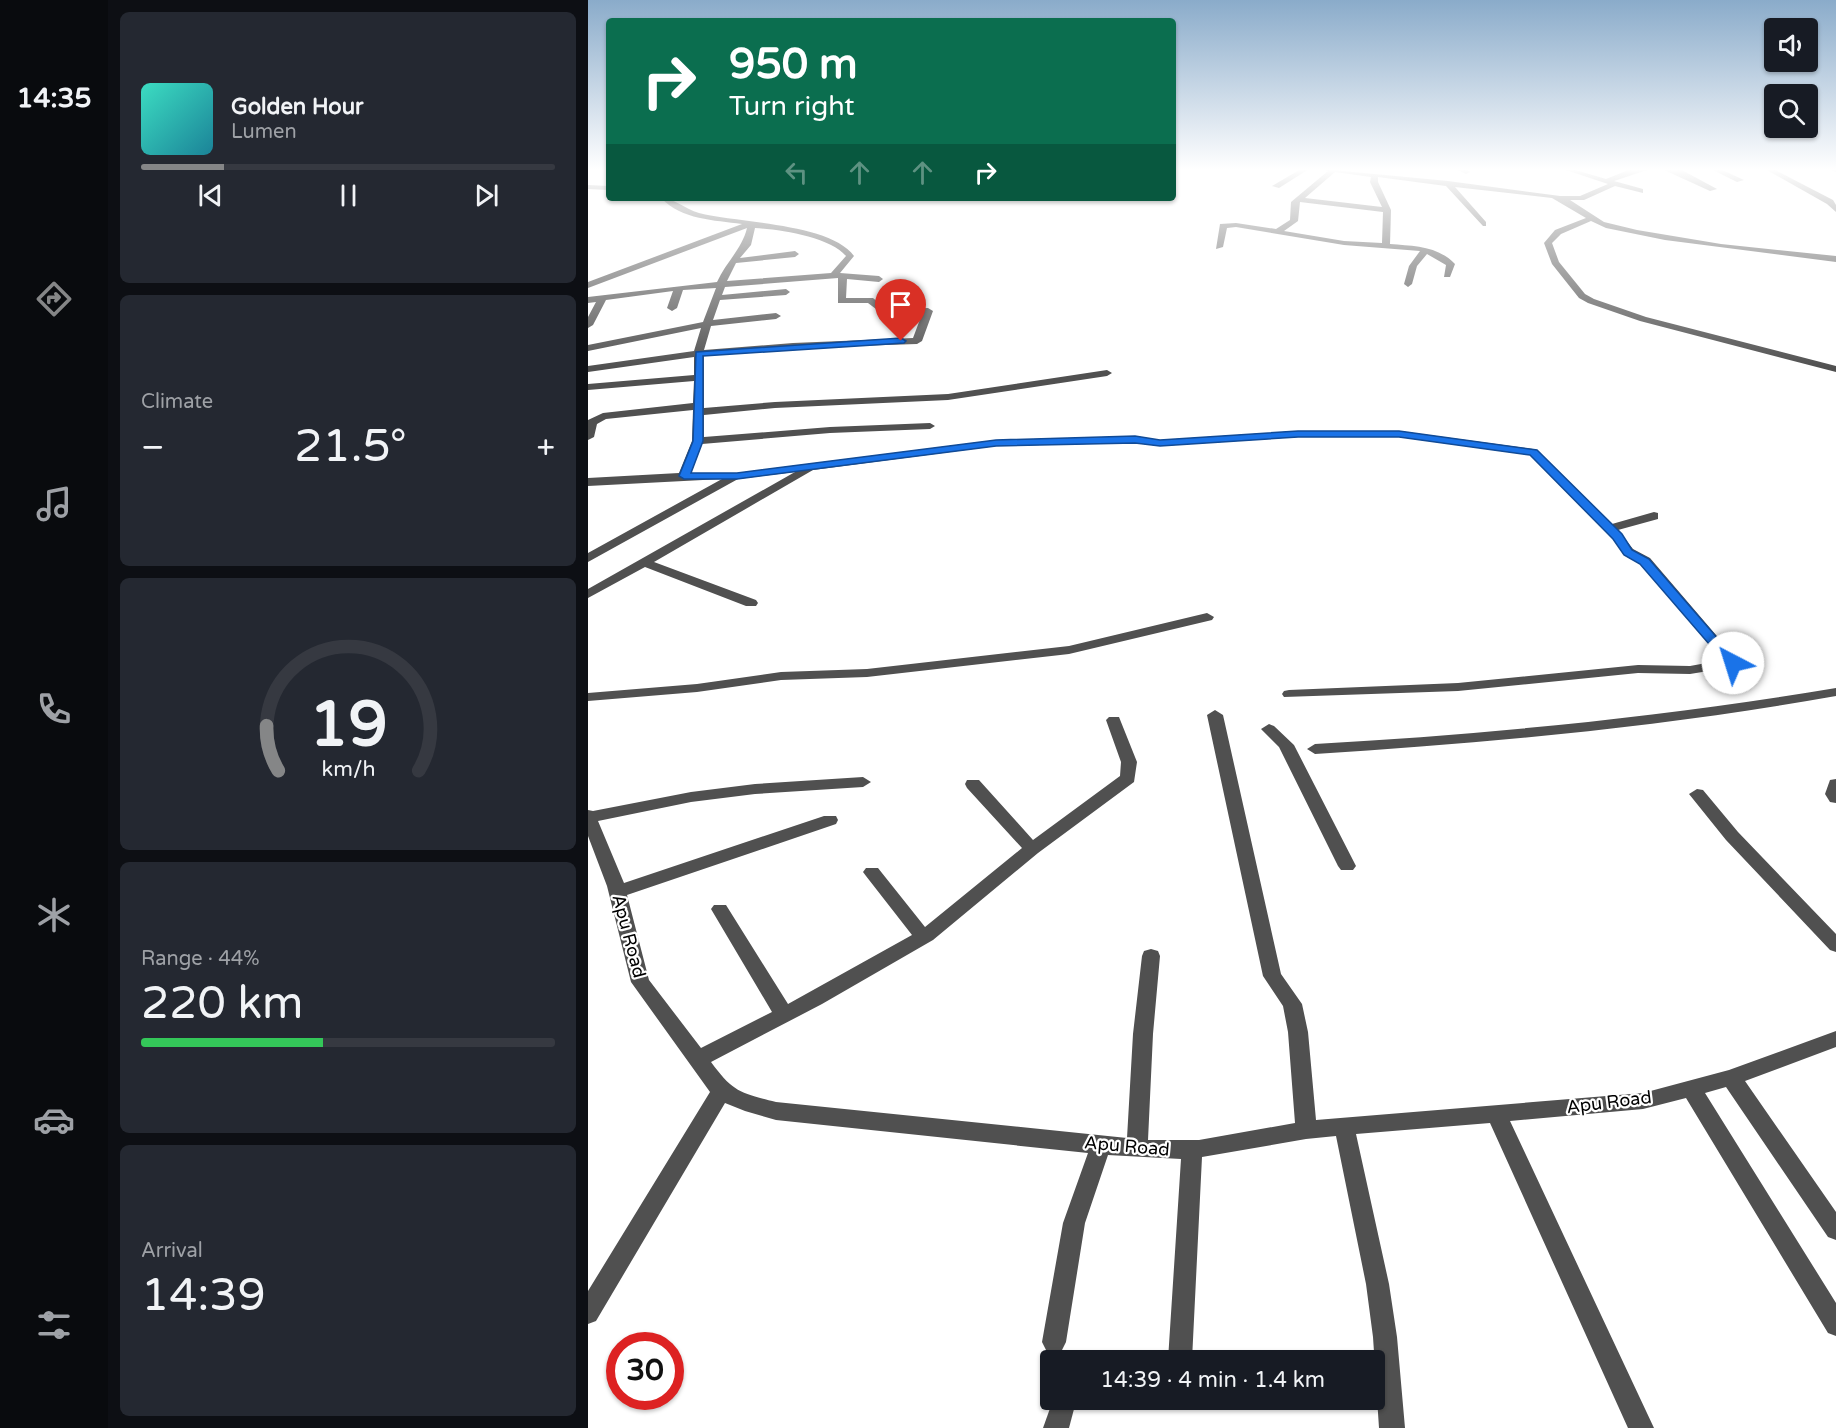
<!DOCTYPE html>
<meta charset="utf-8">
<style>
:root{--surface:#171b24;--page:#242831;--text:#f1f3f6;--muted:#9ea1a6;--line:#363941;--accent:#858687}
body{margin:0;font-family:"Varela Round",sans-serif;background:var(--page);color:var(--text);height:100vh;display:flex;flex-direction:column;font-size:22px;white-space:nowrap}
*{box-sizing:border-box;margin:0}
p{font-size:20px;color:var(--muted)}
.icon{flex:none;width:33px;height:33px;fill:none;stroke:currentColor;stroke-width:2;stroke-linecap:round;stroke-linejoin:round}
.map{position:relative;flex:1;overflow:hidden}
.drawer{display:flex;flex-direction:column;gap:12px;padding:12px;background:#0d0f14;width:480px}
.drawer>*{flex:none}
.banner{position:absolute;left:18px;top:18px;width:570px;height:183px;border-radius:6px;box-shadow:0 2px 4px #0004;background:#0b6e4f;color:#fff;overflow:hidden}
.controls{position:absolute;left:1176px;top:18px;display:grid;gap:12px}
.controls a{display:grid;place-items:center;width:54px;height:54px;border-radius:6px;background:var(--surface);box-shadow:0 2px 4px #0004;font-size:30px}
.speed{position:absolute;left:18px;top:1332px;display:flex;gap:12px;font-size:30px;font-weight:700;text-align:center}
.speed>*{display:grid;place-content:center;width:78px;height:78px;border-radius:50%;background:var(--surface);box-shadow:0 2px 4px #0004;line-height:1}
.speed .limit{border:9px solid #d22;background:#fff;color:#111}
.pin{position:absolute;display:grid;place-items:center;width:51px;height:51px;color:#fff;margin:-62px -26px;border-radius:50% 50% 50% 0;rotate:-45deg;box-shadow:0 0 6px #0007}
.pin .icon{rotate:45deg}
.me{position:absolute;width:66px;margin:-33px;rotate:320deg;stroke-linejoin:round;filter:drop-shadow(0 0 4px #0008)}
.turn{display:flex;align-items:center;gap:21px;height:126px;padding:0 24px;font-size:27px}
.turn .icon{width:78px;height:78px;stroke-width:2.5}
.turn b{display:block;font-size:42px;line-height:51px}
.lanes{display:flex;align-items:center;height:57px;padding:0 24px;background:#0003;justify-content:center;gap:30px;direction:ltr}
.lanes .off{opacity:.35}
.big{font-size:45px;font-weight:600;line-height:1.1}
.drawer .card{flex:1;display:flex;flex-direction:column;justify-content:center;gap:9px;min-width:0;padding:0 21px;border-radius:9px;background:var(--page)}
.drawer .dial{align-items:center;gap:0}
.dial svg{height:156px;overflow:visible;fill:none;stroke:var(--line);stroke-width:7;stroke-linecap:round;text-anchor:middle}
.dial text{fill:var(--text);stroke:none}
.song{display:flex;align-items:center;gap:18px}
.cover{width:72px;height:72px;border-radius:9px;background:linear-gradient(135deg,hsl(170 70% 55%),hsl(190 70% 35%))}
.played{height:6px;border-radius:3px;background:linear-gradient(90deg,var(--accent) 20%,var(--line) 20%)}
.keys{display:flex;justify-content:space-around;direction:ltr}
.heat{display:flex;justify-content:space-between;align-items:center;font-size:33px;direction:ltr}
.charge{height:9px;border-radius:4px;background:linear-gradient(90deg,#34c759 44%,var(--line) 0)}
.trip{position:absolute;left:452px;top:1350px;width:345px;height:60px;border-radius:6px;background:var(--surface);box-shadow:0 2px 4px #0004;font-weight:600;line-height:60px;text-align:center}
main{display:flex;flex:1;min-height:0}
.tab-bar{display:flex;flex-direction:column;width:108px;justify-content:space-around;align-items:center;background:#090b0e;color:var(--muted)}
.tab-bar .icon{width:42px;height:42px}
.tab-bar .active{color:var(--accent)}
.tab-bar b{font-size:27px;color:var(--text)}
.map>svg:first-child{display:block}
.lines{fill:none;stroke-linecap:round;stroke-linejoin:round}
.minor{fill:#505050;fill-rule:evenodd}
.route{fill:#1a73e8;stroke:#114b97;stroke-width:1.5}
.labels{text-anchor:middle;dominant-baseline:central;stroke-width:4.5;stroke-linejoin:round;paint-order:stroke}
.near-street-label{font-size:18px;fill:#000;stroke:#fff}
</style>
<main>
<nav class="tab-bar">
<b>14:35</b>
<svg class="icon active" aria-label="directions" viewBox="0 0 24 24"><path d="M12 3l9 9-9 9-9-9zM9 14v-3h6M13 9l2 2-2 2"/></svg>
<svg class="icon" aria-label="music" viewBox="0 0 24 24"><path d="M9 18V5l10-2v13"/><circle cx="6" cy="18" r="3"/><circle cx="16" cy="16" r="3"/></svg>
<svg class="icon" aria-label="phone" viewBox="0 0 24 24"><path d="M5 4h4l2 5-3 2q2 4 5 5l2-3 5 2v4C11 20 4 13 5 4z"/></svg>
<svg class="icon" aria-label="climate" viewBox="0 0 24 24"><path d="M12 3v18M4 7l16 10M4 17L20 7"/></svg>
<svg class="icon" aria-label="car" viewBox="0 0 24 24"><path d="M5 17H2v-5l4-1 3-4h7l3 4 3 1v5h-3M9 17h6M6 11h13"/><circle cx="7" cy="17" r="2"/><circle cx="17" cy="17" r="2"/></svg>
<svg class="icon" aria-label="filters" viewBox="0 0 24 24"><path d="M4 7h16M4 17h16"/><circle cx="9" cy="7" r="2"/><circle cx="15" cy="17" r="2"/></svg>
</nav>
<section class="drawer">
<div class="card">
<div class="song"><i class="cover"></i><div><b>Golden Hour</b><p>Lumen</p></div></div>
<div class="played"></div>
<div class="keys"><svg class="icon" aria-label="previous" viewBox="0 0 24 24"><path d="M18 5L8 12l10 7zM5 5v14"/></svg><svg class="icon" aria-label="pause" viewBox="0 0 24 24"><path d="M8 5v14M16 5v14"/></svg><svg class="icon" aria-label="next" viewBox="0 0 24 24"><path d="M6 5l10 7-10 7zM19 5v14"/></svg></div>
</div>
<div class="card"><p>Climate</p>
<div class="heat"><a>−</a><b class="big">21.5°</b><a>+</a></div>
</div>
<div class="card dial"><svg viewBox="0 0 100 80">
<path d="M14 69A42 42 0 1 1 86 69"/>
<path d="M14 69A42 42 0 0 1 8 46" stroke="#858687"/>
<text x="50" y="56" font-size="32" font-weight="700">19</text>
<text x="50" y="72" font-size="11">km/h</text>
</svg></div>
<div class="card"><p>Range · 44%</p><b class="big">220 km</b><div class="charge"></div></div>
<div class="card"><p>Arrival</p><b class="big">14:39</b></div>
</section>
<div class="map">
<svg width="1248" height="1428" viewBox="0 0 1248 1428">
<rect width="100%" height="100%" fill="#fff"/>
<g class="lines">
<!-- minor -->
<g class="minor">
<path d="M713,169H721L691,188L684,186Z"/>
<path d="M734,169L860,181L972,196H992L1020,184L975,169H984L1018,179L1043,169H1062L1026,181L1055,189V193L1027,186L996,200H982L1016,222L1049,230L1133,244L1248,256V262L1077,240L1018,228L1003,221L973,234L964,243L971,262L997,294L1006,299L1058,317L1248,366V372L1052,321L1000,303L991,298L964,264L956,243L967,230L998,218L964,198L867,187L898,222V226H895L858,186L790,177V182L803,210L802,244C826,246 850,246 867,264L862,277H856L858,265L839,254L829,266L824,284L820,287L816,284L821,266L832,251L756,245L648,227L639,228L635,247L628,249L632,224L648,223L688,229L702,220L703,202L740,171ZM747,172L783,177L782,182L794,207L717,198ZM712,202L795,212L794,243L756,241L696,231L710,221Z"/>
<path d="M868,169H877L882,172L878,174Z"/>
<path d="M1074,169H1092L1129,189L1122,191Z"/>
<path d="M1123,169H1132L1156,180L1149,182Z"/>
<path d="M1177,169H1185L1245,200L1248,205V212L1239,204Z"/>
<path d="M1241,169H1248V172Z"/>
<path d="M0,185L21,186V190L0,189Z"/>
<path d="M73,198C86,198 97,209 111,213C149,223 242,223 266,256L252,273L291,276L295,279L291,282L259,279L258,298H285L298,309L340,308L345,311L334,341L329,344L205,348L116,356V408L187,402L360,394L519,370L524,373L519,376L360,400L187,408L116,415V437L242,427L342,423L347,426L342,429L242,433L114,444L103,473H149L408,440L547,437L572,440L710,431H811L945,449L949,450L1024,524L1066,512L1070,513V519L1030,530L1045,549L1062,558L1152,663L1145,667L1102,674L1050,673L870,691L696,697L694,694L696,691L701,690L870,683L1050,665L1102,666L1135,660L1052,564L1036,555L1025,539L942,455L811,437H710L572,446L547,443L408,446L225,470L66,562L168,600L170,603L168,606H158L57,567L0,598V589L207,472L150,479L0,562V553L134,479L0,486V478L91,473L104,441L105,410L18,419L9,424L6,437L0,440V420L15,413L105,403L106,381L0,390V384L106,375V357L0,372V366L106,351L113,328L0,351V345L115,322L128,288L95,290L89,308L84,311L79,308L85,291L18,300L5,325L0,328V317L8,302L0,303V297L129,282C138,262 154,249 159,228L0,288V282L154,224C126,220 94,220 73,198ZM167,228C190,229 243,237 258,256L243,273L139,281L148,263L207,257L211,254L207,251L152,258L163,245ZM250,278V303H280L296,315L334,314L325,338L205,343L116,350L123,326L188,319L193,316L188,313L125,320L132,300L198,295L202,292L198,289L134,295L137,287Z"/>
<path d="M619,613L626,617L624,620L481,654L279,677L193,680L109,692L0,701V693L109,684L193,672L279,669L481,646Z"/>
<path d="M1248,688V696C1075,727 902,743 727,754L719,749L727,744C902,734 1075,717 1248,688Z"/>
<path d="M627,710L635,715L693,974L714,1004L720,1032L728,1120L1055,1093L1141,1070L1248,1031V1047L1157,1081L1248,1212V1240L1240,1237L1138,1087L1117,1093L1248,1303V1336L1240,1333L1098,1098L1055,1109L922,1121L1066,1428H1040L902,1123L768,1134L801,1284L809,1337L817,1428H791L785,1337L778,1284L748,1136L718,1139L614,1157L604,1360H580L593,1159L520,1155L497,1223L478,1342L474,1350L466,1354L458,1350L454,1342L475,1223L500,1153L188,1120L157,1111L137,1103L8,1321L0,1324V1291L122,1092L43,982L19,886L0,836V810L5,811L103,792L167,784L275,777L283,782L275,787L167,794L103,802L10,821L36,883L236,816H248L250,820L248,824L39,895L61,980L113,1048L184,1012L123,909L126,905H138L200,1004L324,935L278,876L275,872L278,868H290L337,927L434,848L379,788L377,784L379,780H391L445,840L532,776L533,762L518,720L521,717H531L549,762L546,782L450,853L345,940L234,1004L123,1062C145,1092 152,1093 188,1102L539,1138L545,1034L554,956L556,951L563,949L570,951L572,956L565,1034L560,1140H611L707,1123L700,1032L695,1006L675,976L619,715Z"/>
<path d="M681,724L686,726L706,745L768,866L765,870H753L750,866L691,747L673,729Z"/>
<path d="M1248,779V803L1242,802L1237,794L1242,780Z"/>
<path d="M1109,789L1115,790L1150,832L1248,934V952L1242,950L1138,840L1101,794Z"/>
<path d="M465,1400H483L486,1409L481,1428H455Z"/>
</g>
</g>
<!-- sky -->
<linearGradient id="sky" x2="0" y2="1"><stop stop-color="#8aabca"/><stop offset="0.46" stop-color="#fff"/><stop offset="1" stop-color="#fff" stop-opacity="0"/></linearGradient>
<rect width="1248" height="368" fill="url(#sky)"/>
<!-- route -->
<path class="route" d="M313,338L318,341L316,343L115,356V441L103,473H149L408,440L547,436L572,440L710,431H811L949,450L1034,534L1044,550L1061,559L1151,663L1149,666H1140L1052,564L1036,555L1025,539L942,455L811,437H710L572,446L547,443L408,446L149,479H96L91,476L105,441L108,352Z"/>
<g class="labels">
<!-- near-street labels -->
<g class="near-street-label">
<text transform="translate(41 936) rotate(75)">Apu Road</text>
<text transform="translate(1021 1102) rotate(-7)">Apu Road</text>
<text transform="translate(539 1146) rotate(5)">Apu Road</text>
</g>
</g>
</svg>
<div class="controls">
<a><svg class="icon" aria-label="sound" viewBox="0 0 24 24"><path d="M4 9h4l5-4v14l-5-4H4zM17 9q2 3 0 6"/></svg></a>
<a><svg class="icon" aria-label="search" viewBox="0 0 24 24"><circle cx="10" cy="10" r="6"/><path d="M15 15l6 6"/></svg></a>
</div>
<div class="speed"><div class="limit">30</div></div>
<div class="pin" style="left:313px;top:341px;background:#d93025"><svg class="icon" aria-label="arrive" viewBox="0 0 24 24"><path d="M6 21V4h12l-3 4 3 4H6"/></svg></div>
<svg class="me" style="left:1145px;top:663px" viewBox="-20 -20 40 40"><circle r="19" fill="#fff"/><path d="M0-13L10 11 0 6-10 11z" fill="#1a73e8"/></svg>
<div class="trip">14:39 · 4 min · 1.4 km</div>
<div class="banner">
<div class="turn"><svg class="icon" aria-label="right" viewBox="0 0 24 24"><path d="M7 20v-9h11M14 6l5 5-5 5"/></svg><div><b>950 m</b>Turn right</div></div>
<div class="lanes"><svg class="icon off" aria-label="left" viewBox="0 0 24 24"><path d="M17 20v-9H6M10 6l-5 5 5 5"/></svg><svg class="icon off" aria-label="ahead" viewBox="0 0 24 24"><path d="M12 20V5M6 11l6-6 6 6"/></svg><svg class="icon off" aria-label="ahead" viewBox="0 0 24 24"><path d="M12 20V5M6 11l6-6 6 6"/></svg><svg class="icon" aria-label="right" viewBox="0 0 24 24"><path d="M7 20v-9h11M14 6l5 5-5 5"/></svg></div>
</div>
</div>
</main>
